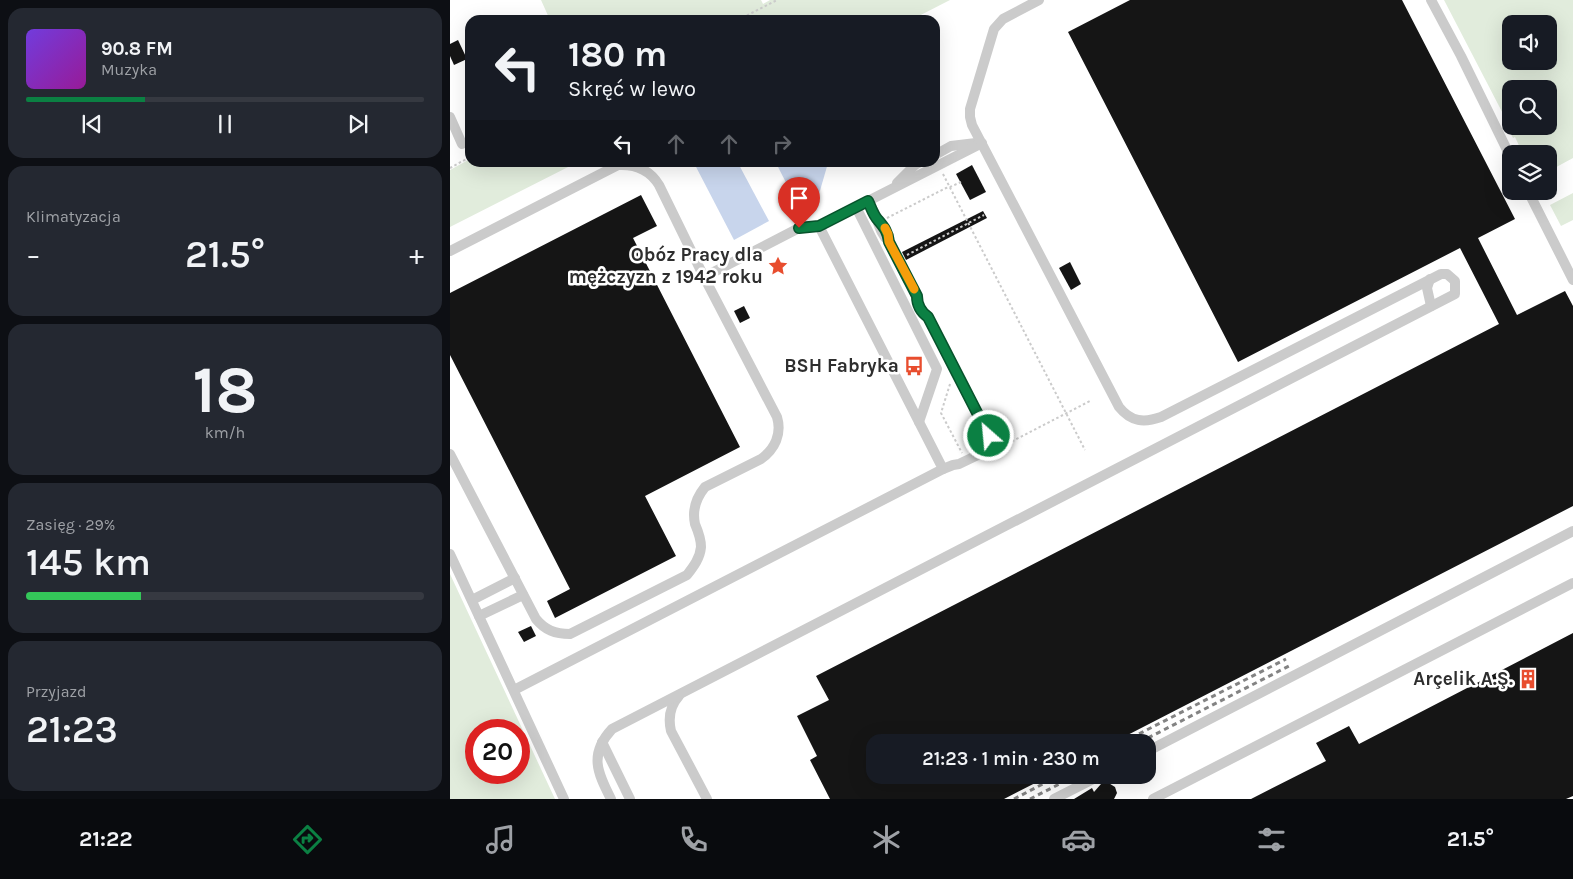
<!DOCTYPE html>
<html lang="pl">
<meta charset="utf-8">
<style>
:root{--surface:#171b24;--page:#242831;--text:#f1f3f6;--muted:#9ea1a6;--line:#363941;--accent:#0b8043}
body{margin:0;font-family:Karla,sans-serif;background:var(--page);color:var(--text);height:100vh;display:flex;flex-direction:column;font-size:19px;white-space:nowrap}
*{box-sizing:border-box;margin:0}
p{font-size:16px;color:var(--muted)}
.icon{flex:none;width:28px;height:28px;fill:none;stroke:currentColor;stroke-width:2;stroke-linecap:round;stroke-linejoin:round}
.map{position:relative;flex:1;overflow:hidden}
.details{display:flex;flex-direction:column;gap:8px;padding:8px;background:#0d0f14;width:450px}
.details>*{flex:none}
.guide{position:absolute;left:15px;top:15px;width:475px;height:152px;border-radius:15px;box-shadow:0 5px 20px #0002;background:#171b24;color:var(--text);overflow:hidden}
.controls{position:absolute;left:1052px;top:15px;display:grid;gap:10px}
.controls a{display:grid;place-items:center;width:55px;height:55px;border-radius:10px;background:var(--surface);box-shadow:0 5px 20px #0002;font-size:25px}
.speed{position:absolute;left:15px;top:719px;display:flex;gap:10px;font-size:25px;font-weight:700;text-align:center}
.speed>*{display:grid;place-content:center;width:65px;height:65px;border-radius:50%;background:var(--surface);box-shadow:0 5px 20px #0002;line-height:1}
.speed .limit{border:8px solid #d22;background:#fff;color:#111}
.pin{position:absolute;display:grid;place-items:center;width:42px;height:42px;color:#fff;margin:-51px -21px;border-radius:50% 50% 50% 0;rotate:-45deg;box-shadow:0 0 5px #0007}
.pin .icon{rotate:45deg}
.me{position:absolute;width:55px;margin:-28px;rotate:333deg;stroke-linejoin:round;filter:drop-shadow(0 0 4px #0008)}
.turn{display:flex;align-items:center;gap:18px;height:105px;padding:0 20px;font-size:22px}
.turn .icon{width:65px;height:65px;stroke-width:2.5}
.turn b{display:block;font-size:35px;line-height:42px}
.lanes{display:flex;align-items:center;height:48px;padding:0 20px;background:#0003;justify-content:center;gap:25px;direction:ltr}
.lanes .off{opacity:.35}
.big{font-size:38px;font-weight:600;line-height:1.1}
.details .widget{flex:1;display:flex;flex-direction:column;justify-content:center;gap:8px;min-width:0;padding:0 18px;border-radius:15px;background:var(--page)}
.details .dial{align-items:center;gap:0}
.dial b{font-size:65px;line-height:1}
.song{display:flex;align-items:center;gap:15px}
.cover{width:60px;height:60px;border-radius:8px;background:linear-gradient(135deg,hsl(260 70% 55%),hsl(300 70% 35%))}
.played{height:5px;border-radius:2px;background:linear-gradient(90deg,var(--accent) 30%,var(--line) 30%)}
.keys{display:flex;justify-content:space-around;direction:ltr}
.heat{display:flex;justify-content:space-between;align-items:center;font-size:28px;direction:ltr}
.charge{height:8px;border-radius:4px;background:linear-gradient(90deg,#34c759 29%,var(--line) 0)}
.trip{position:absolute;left:416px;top:734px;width:290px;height:50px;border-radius:15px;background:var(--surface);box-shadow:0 5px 20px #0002;font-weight:600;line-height:50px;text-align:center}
.menu{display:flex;height:80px;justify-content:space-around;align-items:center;background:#090b0e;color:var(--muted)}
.menu .icon{width:35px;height:35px}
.menu .current{color:var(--accent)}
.menu b{font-size:22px;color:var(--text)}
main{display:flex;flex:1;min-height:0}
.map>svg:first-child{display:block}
.green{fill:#e1ecdc;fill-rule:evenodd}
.water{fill:#c8d5ec}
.building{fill:#151515}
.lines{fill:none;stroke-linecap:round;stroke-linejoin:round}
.path{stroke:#cbcbcb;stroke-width:2;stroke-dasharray:2.5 2.5;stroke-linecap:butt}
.minor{stroke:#cbcbcb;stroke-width:10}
.rail{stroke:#838383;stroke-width:3;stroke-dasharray:5 4;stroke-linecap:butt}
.route-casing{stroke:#07532c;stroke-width:12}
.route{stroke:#0b8043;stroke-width:9}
.slow{stroke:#f59e0b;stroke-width:9}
.labels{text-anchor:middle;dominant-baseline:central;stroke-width:5;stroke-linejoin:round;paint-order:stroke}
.poi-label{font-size:19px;font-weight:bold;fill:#2e2e2e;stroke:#fff;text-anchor:end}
</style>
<main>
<section class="details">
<div class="widget">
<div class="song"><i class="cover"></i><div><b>90.8 FM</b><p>Muzyka</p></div></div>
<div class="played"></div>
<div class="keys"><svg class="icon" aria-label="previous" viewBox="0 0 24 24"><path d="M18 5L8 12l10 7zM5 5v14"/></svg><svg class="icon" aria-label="pause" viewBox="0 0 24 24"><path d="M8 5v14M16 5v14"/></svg><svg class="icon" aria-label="next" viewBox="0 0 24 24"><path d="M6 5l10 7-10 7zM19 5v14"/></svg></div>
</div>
<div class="widget"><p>Klimatyzacja</p>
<div class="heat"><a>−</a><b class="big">21.5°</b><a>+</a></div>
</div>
<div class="widget dial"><b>18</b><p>km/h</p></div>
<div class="widget"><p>Zasięg · 29%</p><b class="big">145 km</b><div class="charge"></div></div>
<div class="widget"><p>Przyjazd</p><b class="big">21:23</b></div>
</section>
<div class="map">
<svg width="1123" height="799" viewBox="0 0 1123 799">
<rect width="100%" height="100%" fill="#fff"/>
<!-- green -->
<g class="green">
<path d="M91,0H311L313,4L320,0H500L461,20H100Z"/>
<path d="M994,0H1123V158L1099,171V154H1073L1065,137L1063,138L1061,134L1063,133ZM1061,24H1099V61H1061ZM1061,89H1099V126H1061Z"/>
<path d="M20,159V162L126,163L0,227V170Z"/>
<path d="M1123,193V220L1111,226L1100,205Z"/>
<path d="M0,574L105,799H0ZM26,730H69V772H26Z"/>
</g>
<!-- water -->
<g class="water">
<path d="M244,163H288L319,221L284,240Z"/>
<path d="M326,163H378L367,201L350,210Z"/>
</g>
<!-- building -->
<g class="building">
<path d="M680,0H952L1065,219L1028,238L1067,315L1115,291L1123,306V506L664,742H425V775H601L554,799H380L360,760L367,756L347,716L379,700L366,676L1049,324L1010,248L788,362L618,32Z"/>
<path d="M8,40L17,59L4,65L0,56V44Z"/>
<path d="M522,165L536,192L520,200L506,174Z"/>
<path d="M191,195L207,226L183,238L290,447L195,496L226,556L105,618L97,601L120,589L0,355V293Z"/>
<path d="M533,211L537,218L456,260L452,252Z"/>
<path d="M620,262L631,284L621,290L609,268Z"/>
<path d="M294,306L300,318L290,323L284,311Z"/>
<path d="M81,626L86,636L74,642L68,632Z"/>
<path d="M1123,633V796L1116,799H801L876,761L866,743L899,726L909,744Z"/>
<path d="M657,782L665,787L667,793L664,799H624L642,788L644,792L651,784Z"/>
</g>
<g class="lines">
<!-- path -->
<g class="path">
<path d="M288,20L327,0"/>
<path d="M0,168L20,157"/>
<path d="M493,174L635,450"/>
<path d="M437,218L496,188L500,187L511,182"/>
<path d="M457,255L534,215"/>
<path d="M500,384L491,413L512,453"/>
<path d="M553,446L640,401"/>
</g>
<!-- minor -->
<g class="minor">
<path d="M981,0L1011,56L1061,158"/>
<path d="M0,117L12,144"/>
<path d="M485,155L501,146L526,143"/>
<path d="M447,183L465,165L470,162"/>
<path d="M1078,191L1123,280"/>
<path d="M418,201C421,207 426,213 427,220C430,229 432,235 439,242L467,296C467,304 471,312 478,317L544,445L534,452L509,464L503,465L493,469"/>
<path d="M406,207L487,369L469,422"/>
<path d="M0,251L168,165C186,164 200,170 209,185L254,277L327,417C332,434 325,449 311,459L255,487C246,498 242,510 245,524C248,531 251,538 251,547C250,558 244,566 237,575L120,634C105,634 95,630 86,619L0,454"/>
<path d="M254,277L349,228L369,226"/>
<path d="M980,279L977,288L981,306"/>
<path d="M0,554L114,799"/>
<path d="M22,600L65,578"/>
<path d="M29,616L73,595"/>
<path d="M64,690L493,469L369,226L532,143"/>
<path d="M229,696C220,706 218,718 221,731L257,799"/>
<path d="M152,742L180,799"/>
<path d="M698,751L1123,531"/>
<path d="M161,799C147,772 139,754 162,729L1005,294V281L997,274H991L711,417C694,423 681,422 669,407L522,125L520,117V109L544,29L553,19L589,0"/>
<path d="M604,799L651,775"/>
<path d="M703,799L1123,583"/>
</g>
<!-- rail -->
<g class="rail">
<path d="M673,742L836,659"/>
<path d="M690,742L839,666"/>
<path d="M564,799L610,775"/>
<path d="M580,799L627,775"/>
</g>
</g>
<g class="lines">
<defs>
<path id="route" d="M349,228L369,226L418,201C421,207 423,215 428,220C434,227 438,232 439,242L467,296C467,304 471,312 478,317L539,436"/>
</defs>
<!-- route casing -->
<use href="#route" class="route-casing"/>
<!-- route -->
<use href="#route" class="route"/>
<!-- slow -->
<path class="slow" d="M435,228L438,234L439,242L464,289"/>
</g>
<!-- icons -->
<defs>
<symbol id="sight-bare" viewBox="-9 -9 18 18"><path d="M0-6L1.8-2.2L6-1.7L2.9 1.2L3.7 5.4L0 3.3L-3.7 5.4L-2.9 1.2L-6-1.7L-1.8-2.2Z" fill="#e84d2e" stroke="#fff" stroke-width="2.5" paint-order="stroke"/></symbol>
<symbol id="bus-bare" viewBox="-9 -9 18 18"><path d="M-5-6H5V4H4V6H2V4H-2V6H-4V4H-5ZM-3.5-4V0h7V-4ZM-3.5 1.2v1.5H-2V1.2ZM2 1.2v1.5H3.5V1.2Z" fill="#e84d2e" stroke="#fff" stroke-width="2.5" paint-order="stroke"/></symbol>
<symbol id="building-bare" viewBox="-9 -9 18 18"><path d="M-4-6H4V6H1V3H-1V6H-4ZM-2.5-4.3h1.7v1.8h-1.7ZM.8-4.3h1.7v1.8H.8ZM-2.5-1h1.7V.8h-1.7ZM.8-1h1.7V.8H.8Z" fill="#e84d2e" stroke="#fff" stroke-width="2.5" paint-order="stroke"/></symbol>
</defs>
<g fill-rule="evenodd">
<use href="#sight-bare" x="314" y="252" width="28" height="28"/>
<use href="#bus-bare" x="450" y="352" width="28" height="28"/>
<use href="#building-bare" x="1064" y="665" width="28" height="28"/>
</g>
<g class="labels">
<!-- poi labels -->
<g class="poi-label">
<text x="313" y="255">Obóz Pracy dla<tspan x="313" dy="22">mężczyzn z 1942 roku</tspan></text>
<text x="449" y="366">BSH Fabryka</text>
<text x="1063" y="679">Arçelik A.Ş.</text>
</g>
</g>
</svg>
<div class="controls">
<a><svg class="icon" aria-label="sound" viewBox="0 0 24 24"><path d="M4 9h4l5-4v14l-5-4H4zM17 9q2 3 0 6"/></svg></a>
<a><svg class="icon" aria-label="search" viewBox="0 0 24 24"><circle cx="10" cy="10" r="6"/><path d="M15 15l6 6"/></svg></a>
<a><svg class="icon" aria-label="layers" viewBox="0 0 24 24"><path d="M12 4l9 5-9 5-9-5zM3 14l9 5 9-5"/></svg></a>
</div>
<div class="speed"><div class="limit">20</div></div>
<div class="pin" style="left:349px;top:228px;background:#d93025"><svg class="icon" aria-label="arrive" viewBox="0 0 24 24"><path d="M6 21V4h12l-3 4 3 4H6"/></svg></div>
<svg class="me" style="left:539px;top:436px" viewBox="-20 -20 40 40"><circle r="17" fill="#0b8043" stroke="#fff" stroke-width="3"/><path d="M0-11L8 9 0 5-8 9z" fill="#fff"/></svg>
<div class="trip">21:23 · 1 min · 230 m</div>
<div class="guide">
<div class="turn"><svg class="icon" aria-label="left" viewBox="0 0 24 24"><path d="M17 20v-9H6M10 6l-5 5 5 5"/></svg><div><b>180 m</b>Skręć w lewo</div></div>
<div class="lanes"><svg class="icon" aria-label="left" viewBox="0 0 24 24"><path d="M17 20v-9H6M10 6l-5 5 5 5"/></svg><svg class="icon off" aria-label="ahead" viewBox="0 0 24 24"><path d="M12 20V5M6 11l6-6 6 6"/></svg><svg class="icon off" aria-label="ahead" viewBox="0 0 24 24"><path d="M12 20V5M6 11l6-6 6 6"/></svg><svg class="icon off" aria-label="right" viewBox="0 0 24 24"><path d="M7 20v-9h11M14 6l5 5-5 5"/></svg></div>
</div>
</div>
</main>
<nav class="menu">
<b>21:22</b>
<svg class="icon current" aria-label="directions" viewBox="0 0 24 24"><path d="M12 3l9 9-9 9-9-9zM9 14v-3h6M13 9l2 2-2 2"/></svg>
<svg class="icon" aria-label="music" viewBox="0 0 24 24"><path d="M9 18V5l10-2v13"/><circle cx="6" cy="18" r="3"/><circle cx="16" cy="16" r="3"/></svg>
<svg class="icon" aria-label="phone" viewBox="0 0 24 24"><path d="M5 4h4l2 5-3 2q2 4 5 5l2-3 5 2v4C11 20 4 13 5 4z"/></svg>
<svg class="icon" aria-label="climate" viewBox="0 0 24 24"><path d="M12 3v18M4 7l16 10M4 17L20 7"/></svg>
<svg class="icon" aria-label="car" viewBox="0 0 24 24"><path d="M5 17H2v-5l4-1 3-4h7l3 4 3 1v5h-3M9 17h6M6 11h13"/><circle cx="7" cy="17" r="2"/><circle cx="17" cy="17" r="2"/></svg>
<svg class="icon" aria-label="filters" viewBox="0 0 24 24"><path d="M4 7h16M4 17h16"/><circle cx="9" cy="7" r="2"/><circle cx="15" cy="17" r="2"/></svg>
<b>21.5°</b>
</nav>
